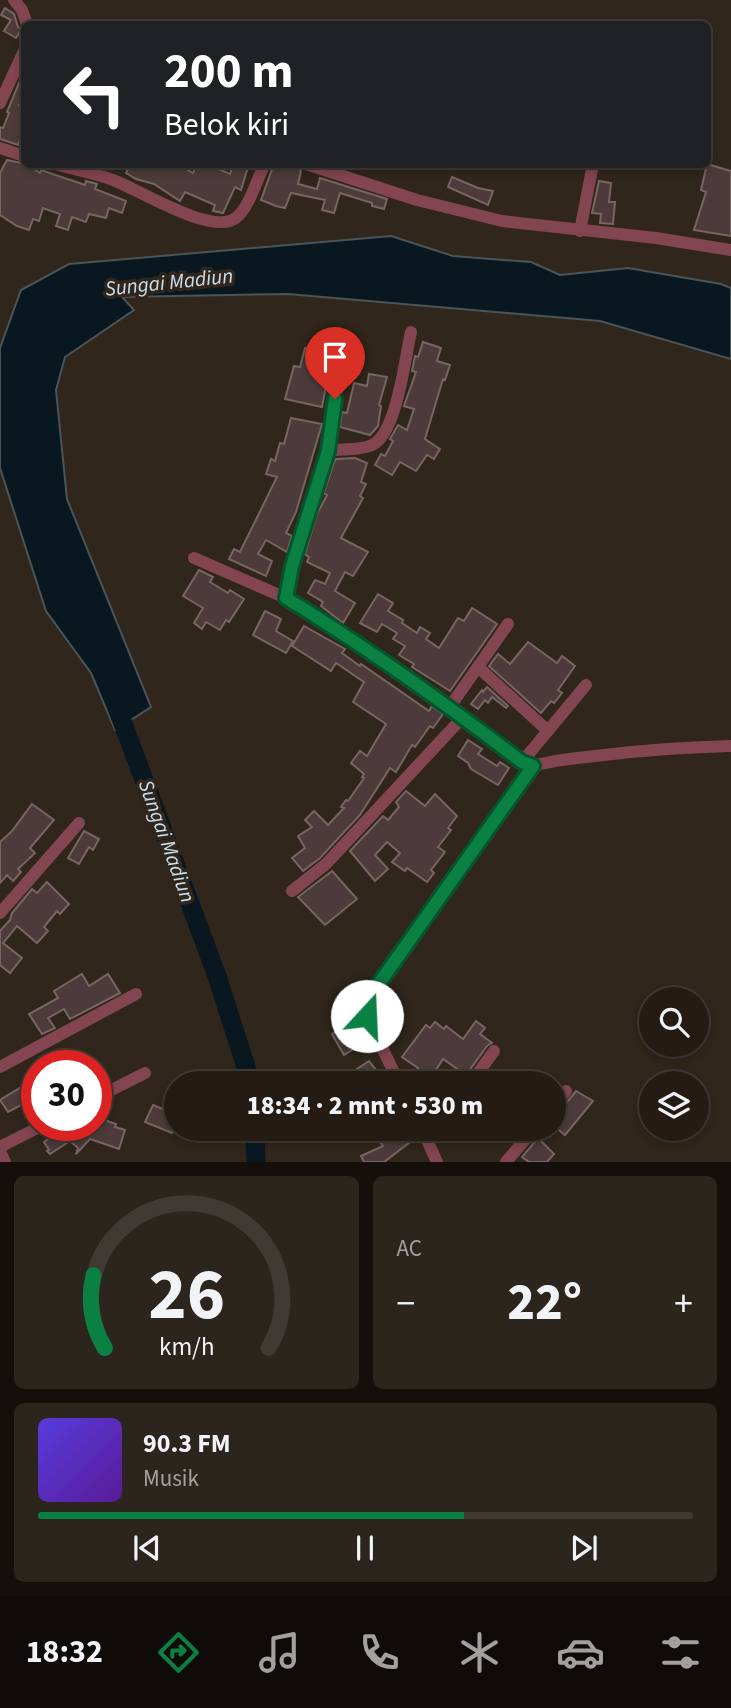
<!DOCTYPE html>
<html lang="id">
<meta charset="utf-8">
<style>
:root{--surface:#241c14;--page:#2c251d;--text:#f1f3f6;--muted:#a3a1a0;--line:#413a34;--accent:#0b8043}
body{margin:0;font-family:"Source Sans 3",sans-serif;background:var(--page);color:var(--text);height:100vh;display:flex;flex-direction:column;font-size:26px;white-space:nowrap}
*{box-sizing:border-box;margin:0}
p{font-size:23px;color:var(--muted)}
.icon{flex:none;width:38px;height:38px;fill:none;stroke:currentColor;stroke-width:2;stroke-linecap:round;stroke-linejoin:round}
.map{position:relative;height:1162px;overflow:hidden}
.panel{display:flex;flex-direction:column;gap:14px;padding:14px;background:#140f0b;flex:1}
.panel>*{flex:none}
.hud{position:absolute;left:21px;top:21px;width:690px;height:147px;border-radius:10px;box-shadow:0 4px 10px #0003,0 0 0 2px var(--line);background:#202124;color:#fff;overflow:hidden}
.controls{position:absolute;left:639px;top:987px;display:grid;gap:14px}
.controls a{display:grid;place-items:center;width:70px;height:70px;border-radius:50%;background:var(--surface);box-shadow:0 4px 10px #0003,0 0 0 2px var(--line);font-size:35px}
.speed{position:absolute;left:21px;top:1050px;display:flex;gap:14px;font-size:35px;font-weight:700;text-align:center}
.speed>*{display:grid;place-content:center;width:91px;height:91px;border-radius:50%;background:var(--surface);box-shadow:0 4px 10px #0003,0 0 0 2px var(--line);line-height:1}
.speed .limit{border:10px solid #d22;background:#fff;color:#111}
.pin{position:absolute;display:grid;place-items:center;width:60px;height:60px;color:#fff;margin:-72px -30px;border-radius:50% 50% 50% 0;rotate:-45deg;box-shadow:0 0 7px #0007}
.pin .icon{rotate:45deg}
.me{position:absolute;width:77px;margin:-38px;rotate:20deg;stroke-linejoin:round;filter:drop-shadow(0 0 5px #0008)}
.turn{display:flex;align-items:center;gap:24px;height:147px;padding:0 28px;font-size:32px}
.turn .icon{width:91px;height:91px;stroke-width:2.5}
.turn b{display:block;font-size:49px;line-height:60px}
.big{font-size:52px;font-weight:800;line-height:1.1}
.panel .card{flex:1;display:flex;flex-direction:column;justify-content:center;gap:10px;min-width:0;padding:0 24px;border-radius:10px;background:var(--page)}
.panel .dial{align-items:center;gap:0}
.dial svg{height:182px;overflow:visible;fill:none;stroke:var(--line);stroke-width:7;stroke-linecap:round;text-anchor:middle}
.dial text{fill:var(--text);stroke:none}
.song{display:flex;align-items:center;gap:21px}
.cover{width:84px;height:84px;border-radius:10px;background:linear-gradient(135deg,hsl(250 70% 55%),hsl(270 70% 35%))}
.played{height:7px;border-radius:4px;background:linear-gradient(90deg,var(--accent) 65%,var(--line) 65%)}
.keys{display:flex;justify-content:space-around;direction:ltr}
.heat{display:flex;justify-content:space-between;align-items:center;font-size:38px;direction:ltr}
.panel .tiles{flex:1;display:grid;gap:14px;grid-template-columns:1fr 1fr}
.card:last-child{grid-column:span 2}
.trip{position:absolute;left:164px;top:1071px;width:402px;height:70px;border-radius:35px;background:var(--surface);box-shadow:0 4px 10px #0003,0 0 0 2px var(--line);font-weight:800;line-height:70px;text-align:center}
.tabs{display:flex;height:112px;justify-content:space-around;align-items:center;background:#0e0b08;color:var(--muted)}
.tabs .icon{width:49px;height:49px}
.tabs .active{color:var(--accent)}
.tabs b{font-size:32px;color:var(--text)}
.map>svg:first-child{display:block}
.water{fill:#091820;stroke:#4b5457;stroke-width:2}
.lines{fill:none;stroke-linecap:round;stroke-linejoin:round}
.river{stroke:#091820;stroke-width:19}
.building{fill:#4c3b3a;stroke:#776463;stroke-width:2}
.street{stroke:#824551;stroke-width:12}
.route-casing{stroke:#07532c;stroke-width:18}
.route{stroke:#0b8043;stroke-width:12}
.labels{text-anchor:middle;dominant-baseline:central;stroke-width:7;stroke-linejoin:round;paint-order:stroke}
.water-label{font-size:21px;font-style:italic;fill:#c9e0ee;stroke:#30261b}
</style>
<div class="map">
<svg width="731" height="1162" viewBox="0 0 731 1162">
<rect width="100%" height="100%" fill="#30261b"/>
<!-- water -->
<path class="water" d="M391,236L453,256L531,262L560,275L628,268L721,284L731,288V359L600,321L288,294L122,297L134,310L65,357L56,390L67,499L151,707L115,730L91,673L46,611L0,468V348L21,290L69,264Z"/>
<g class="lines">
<!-- river -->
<g class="river">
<path d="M115,702L217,976L251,1083"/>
<path d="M255,1129L256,1162"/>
</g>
</g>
<!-- building -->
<g class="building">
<path d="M5,8L14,14L18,27L21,30L16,38L4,31L11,20L1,15Z"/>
<path d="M24,71V94L19,105L24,107V145L19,142L18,145L0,139V127L3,128L9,113L7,112Z"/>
<path d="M7,160L26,164L40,173L41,170L85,185L86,181L97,184L95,189L126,201L122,213L109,208L106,218L89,214L86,222L72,217L68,230L56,226L60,214L43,208L39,221L33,219L29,230L17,226L0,215V173Z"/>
<path d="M131,164H161L166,168L168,164H177L193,173L197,164H207L230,174L233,164L248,167L241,190L235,187L223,213L213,211L215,205L185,192L180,201L154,184L136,179L126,173Z"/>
<path d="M274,164L299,169L301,171L298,184L317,189L320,178L387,199L384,209L372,206V203L340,193L334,213L322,210L325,200L291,193L285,208L276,206L261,200Z"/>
<path d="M707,164L731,171V236L694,230L706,192L701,190Z"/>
<path d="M452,177L478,188L493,191L488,205L448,187Z"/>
<path d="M599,181L611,183L609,202H615L613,224L600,223L601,214L592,213Z"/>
<path d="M423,342L441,348L437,361L450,365L445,380L443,379L425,439L440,449L434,459L427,455L416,471L400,462L392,475L375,465L381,454L385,456L393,441L390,439L398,425L407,430L414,409L404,406L416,372L412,371L415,356L418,357Z"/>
<path d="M305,348L332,355L322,407L285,399L294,366L300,367Z"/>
<path d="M369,374L387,377L379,405L381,406L378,426L370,435L340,427L342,412L347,413L354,383L367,386Z"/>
<path d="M291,418L322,424L296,512L286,533L292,536L287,552L266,540L258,554L272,561L266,576L229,559L234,549L240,552L277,477L266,474L271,459L275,461L280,443L284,444Z"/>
<path d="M355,458L367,463L361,482L366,484L360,496L363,498L341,538L368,552L353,576L345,572L335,591L355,603L343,623L321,606L323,602L308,593L315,580L325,584L330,573L307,562L309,557L305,554L317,514L327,495L324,493L334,462L336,459Z"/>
<path d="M199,570L213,577L210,582L228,593L230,590L244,599L229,622L226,620L220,630L206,622L202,629L194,623L203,608L183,596Z"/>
<path d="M378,594L393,603L388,611L403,620L402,623L417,633L420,627L430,633L426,639L439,648L458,618L464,621L472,608L497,624L450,691L412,667L414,664L399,655L405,646L393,639L397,633L382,624L377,632L360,623Z"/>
<path d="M265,611L281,619L276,631L293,641L286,653L253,635Z"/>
<path d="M304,626L345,649L342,653L360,666L361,664L429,711L432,706L443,714L433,728L430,726L415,747L412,745L396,772L390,768L360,815L320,858L303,871L292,858L305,848L298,836L312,827L305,820L314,811L328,825L344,808L341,807L346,800L348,801L364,778L362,777L364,774L351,763L360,751L367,756L386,724L353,702L364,682L336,663L331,671L292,646Z"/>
<path d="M528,642L557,663L562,656L575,666L558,690L562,693L554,703L551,701L541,713L489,666L498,654L510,664Z"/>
<path d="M487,687L508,706L506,708L492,697L488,703L485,700L478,709L471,704L482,690L483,692Z"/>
<path d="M468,740L482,749L478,754L497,766L500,762L509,768L498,785L471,769L468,763L458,756Z"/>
<path d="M406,791L425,806L435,794L457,816L448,828L451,830L438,847L445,852L431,870L434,873L427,882L407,868L405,871L392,862L400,853L387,842L375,855L388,869L375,881L350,851L383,816L388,820L399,807L396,802Z"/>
<path d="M32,804L54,820L30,848L35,853L18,869L21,872L13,881L7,875L0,883V842L12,831Z"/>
<path d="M84,831L99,839L93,850L89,847L79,864L68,858Z"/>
<path d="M332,871L357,899L325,925L298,897Z"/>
<path d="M47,882L69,904L60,914L57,911L44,927L48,931L37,943L17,926L3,943L22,958L10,973L0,965V931L10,920L12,913L32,889L37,893Z"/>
<path d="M82,974L89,986L108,974L120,993L70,1019L64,1009L48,1018L55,1028L42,1034L29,1014L58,998L54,991Z"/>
<path d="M476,1021L485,1028L480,1034L492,1043L487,1046L466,1075L443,1059L434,1073L447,1083H422L412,1076L418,1068L402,1057L426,1025L430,1028L435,1022L444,1029L446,1026L463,1039Z"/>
<path d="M347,1025L360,1045L344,1055L332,1034Z"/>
<path d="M369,1061L386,1083H344L356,1075L354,1071Z"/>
<path d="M23,1086L37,1111V1118L31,1121L21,1105L8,1112L0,1100Z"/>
<path d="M576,1091L593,1101L565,1135L555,1127V1113H558Z"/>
<path d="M177,1095V1122L172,1133L145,1122L153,1105L170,1112Z"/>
<path d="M99,1118L116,1124L115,1127L125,1130L119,1149L90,1139L76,1154L78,1148L70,1141L50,1154L47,1151L49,1150L44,1142L55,1134L59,1140L73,1126L82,1135L85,1125H96Z"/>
<path d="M375,1129H400L404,1133L407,1131L414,1139L384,1162H364L361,1156L383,1146L379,1141L382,1139Z"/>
<path d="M538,1138L554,1154L547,1162H529L522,1157Z"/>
</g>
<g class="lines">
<!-- street -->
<g class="street">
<path d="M14,0L22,10L27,24"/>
<path d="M0,103L24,51"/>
<path d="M0,148L24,156"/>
<path d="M56,164C75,170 95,173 113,180C138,189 214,238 237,217C251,204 256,180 265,164"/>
<path d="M306,164L417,200L502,221L656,238L731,250"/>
<path d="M580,231L593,164"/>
<path d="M339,373L328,451L292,566L286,598C368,648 446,704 522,762L533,766"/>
<path d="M328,451C339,449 363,450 372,445C397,434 405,357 411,332"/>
<path d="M194,558L286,598"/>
<path d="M478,667L548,731"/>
<path d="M449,708L508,624"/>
<path d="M522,762L586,685"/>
<path d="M292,891L326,864L463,717"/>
<path d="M0,913L79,823"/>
<path d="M0,1067L136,994"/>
<path d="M399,1083L367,1016L366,1005L373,992L533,766C556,759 580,758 604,755C646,750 689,747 731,746"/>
<path d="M471,1083L494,1051"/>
<path d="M96,1098L145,1073"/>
<path d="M555,1104L566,1091"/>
<path d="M422,1129L437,1162"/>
<path d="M428,1142L438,1129"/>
<path d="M0,1147L43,1125"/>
<path d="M0,1151L5,1162"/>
<path d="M506,1162L534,1129"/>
</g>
</g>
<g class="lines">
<defs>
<path id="route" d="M335,399L328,451L292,566L286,598C368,648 446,704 522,762L533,766L373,992L366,1005L367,1016"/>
</defs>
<!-- route casing -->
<use href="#route" class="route-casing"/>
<!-- route -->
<use href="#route" class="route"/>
</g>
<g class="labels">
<!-- water labels -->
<g class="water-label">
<text transform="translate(169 282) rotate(-6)">Sungai Madiun</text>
<text transform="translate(167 841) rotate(70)">Sungai Madiun</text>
</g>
</g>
</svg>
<div class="controls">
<a><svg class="icon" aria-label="search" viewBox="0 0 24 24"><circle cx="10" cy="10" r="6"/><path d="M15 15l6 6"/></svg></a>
<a><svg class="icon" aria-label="layers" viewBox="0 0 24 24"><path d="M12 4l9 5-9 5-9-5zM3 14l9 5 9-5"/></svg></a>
</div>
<div class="speed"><div class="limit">30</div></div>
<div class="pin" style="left:335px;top:399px;background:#d93025"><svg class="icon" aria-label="arrive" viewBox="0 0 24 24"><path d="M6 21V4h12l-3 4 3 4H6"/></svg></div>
<svg class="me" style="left:367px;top:1016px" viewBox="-20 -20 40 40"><circle r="19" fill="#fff"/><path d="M0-13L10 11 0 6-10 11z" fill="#0b8043"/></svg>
<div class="trip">18:34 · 2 mnt · 530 m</div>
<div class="hud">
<div class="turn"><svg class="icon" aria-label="left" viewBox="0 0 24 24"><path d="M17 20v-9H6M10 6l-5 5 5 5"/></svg><div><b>200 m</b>Belok kiri</div></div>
</div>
</div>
<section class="panel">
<div class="tiles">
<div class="card dial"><svg viewBox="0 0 100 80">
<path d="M14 69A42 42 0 1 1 86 69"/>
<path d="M14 69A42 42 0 0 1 9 37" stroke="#0b8043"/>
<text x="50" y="56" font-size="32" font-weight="700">26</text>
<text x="50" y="72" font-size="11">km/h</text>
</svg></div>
<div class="card"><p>AC</p>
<div class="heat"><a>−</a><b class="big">22°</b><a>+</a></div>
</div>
<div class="card">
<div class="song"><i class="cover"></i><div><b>90.3 FM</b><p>Musik</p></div></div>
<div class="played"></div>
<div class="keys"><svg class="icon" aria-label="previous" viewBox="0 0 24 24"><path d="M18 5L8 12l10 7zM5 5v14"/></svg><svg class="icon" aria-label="pause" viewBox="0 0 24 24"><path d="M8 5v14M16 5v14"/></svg><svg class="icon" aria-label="next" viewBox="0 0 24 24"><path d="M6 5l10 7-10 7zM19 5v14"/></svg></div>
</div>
</div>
</section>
<nav class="tabs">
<b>18:32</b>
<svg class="icon active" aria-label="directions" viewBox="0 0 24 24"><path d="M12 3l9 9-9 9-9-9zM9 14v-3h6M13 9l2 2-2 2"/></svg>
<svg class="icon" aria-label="music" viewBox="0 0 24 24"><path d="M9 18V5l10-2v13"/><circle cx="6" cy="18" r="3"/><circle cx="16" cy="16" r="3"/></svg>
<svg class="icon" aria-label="phone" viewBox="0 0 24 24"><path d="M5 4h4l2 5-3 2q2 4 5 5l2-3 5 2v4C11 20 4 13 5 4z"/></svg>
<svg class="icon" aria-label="climate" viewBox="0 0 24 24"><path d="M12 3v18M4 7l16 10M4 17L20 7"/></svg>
<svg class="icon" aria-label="car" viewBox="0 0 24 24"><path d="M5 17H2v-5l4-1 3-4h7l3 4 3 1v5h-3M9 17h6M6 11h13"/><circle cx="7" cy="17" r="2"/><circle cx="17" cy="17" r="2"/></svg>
<svg class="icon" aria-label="filters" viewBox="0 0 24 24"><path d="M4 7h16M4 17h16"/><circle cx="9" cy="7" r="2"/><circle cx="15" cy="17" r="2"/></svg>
</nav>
